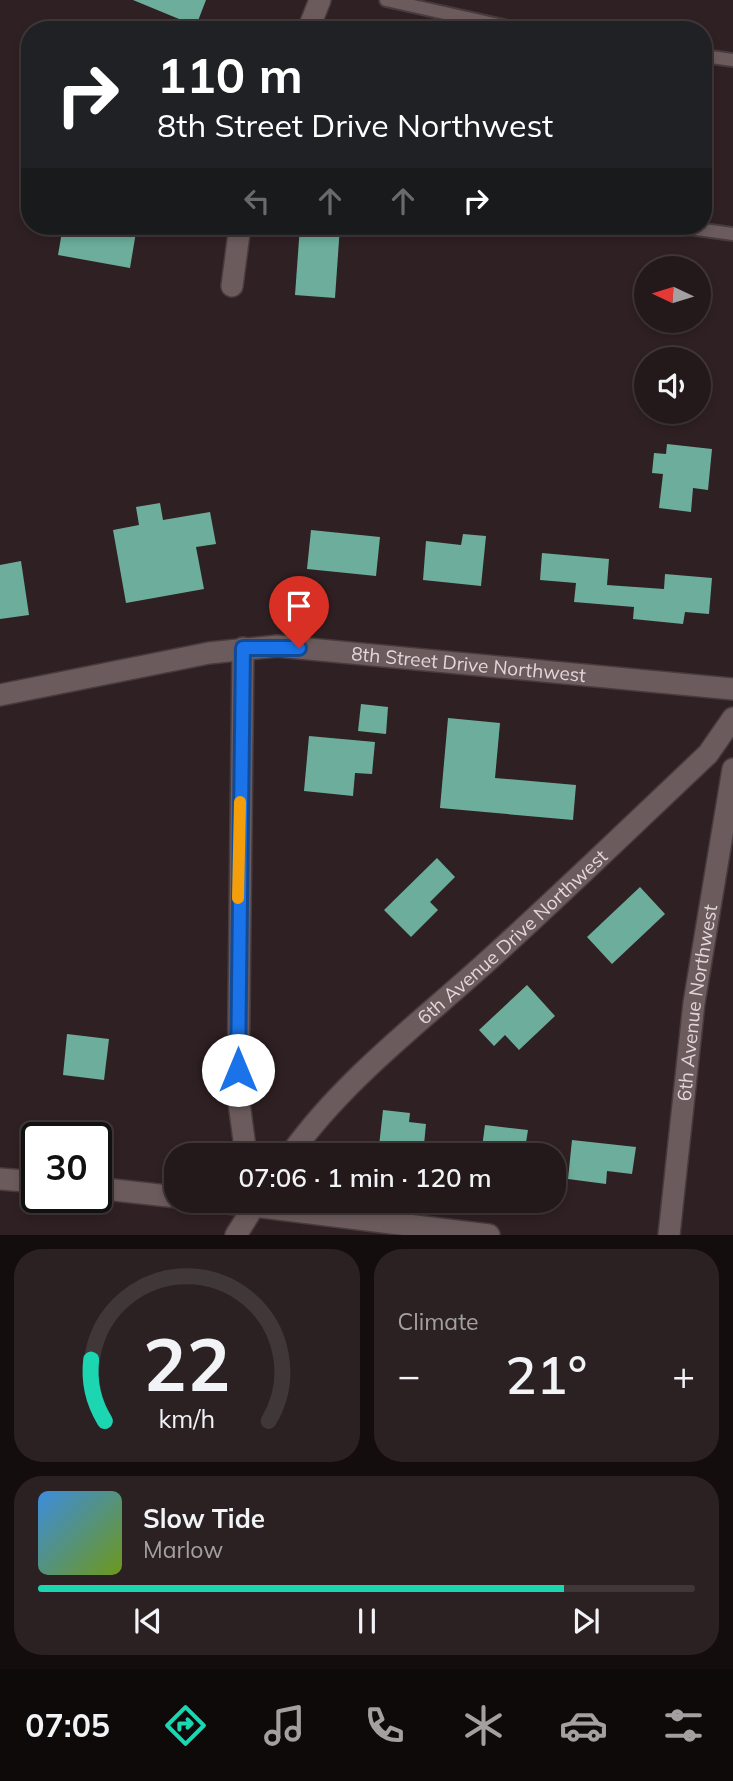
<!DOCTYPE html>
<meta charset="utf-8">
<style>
:root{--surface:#23181a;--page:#2b2123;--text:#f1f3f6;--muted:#a3a0a2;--line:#403739;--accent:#1cd5b1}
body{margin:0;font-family:Mulish,sans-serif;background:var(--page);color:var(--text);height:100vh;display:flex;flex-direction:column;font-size:26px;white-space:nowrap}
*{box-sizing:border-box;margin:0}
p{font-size:23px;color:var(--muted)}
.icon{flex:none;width:38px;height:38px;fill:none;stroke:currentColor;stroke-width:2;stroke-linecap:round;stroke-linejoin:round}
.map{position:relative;height:1235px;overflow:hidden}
.panel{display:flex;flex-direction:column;gap:14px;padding:14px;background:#130d0e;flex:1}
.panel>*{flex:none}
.top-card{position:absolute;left:21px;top:21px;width:691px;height:214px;border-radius:28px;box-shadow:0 4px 10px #0003,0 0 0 2px var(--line);background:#202124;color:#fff;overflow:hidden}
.needle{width:46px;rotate:274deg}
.buttons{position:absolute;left:634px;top:256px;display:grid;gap:14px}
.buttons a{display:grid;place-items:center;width:77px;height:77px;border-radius:50%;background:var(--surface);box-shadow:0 4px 10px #0003,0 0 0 2px var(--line);font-size:35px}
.speed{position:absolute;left:21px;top:1122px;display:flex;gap:14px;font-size:35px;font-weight:700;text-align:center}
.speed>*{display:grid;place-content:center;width:91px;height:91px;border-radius:50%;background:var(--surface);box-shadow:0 4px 10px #0003,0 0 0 2px var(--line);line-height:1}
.speed .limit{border:4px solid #111;border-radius:10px;background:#fff;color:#111}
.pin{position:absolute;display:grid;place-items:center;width:60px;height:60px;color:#fff;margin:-72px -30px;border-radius:50% 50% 50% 0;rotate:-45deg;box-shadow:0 0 7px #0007}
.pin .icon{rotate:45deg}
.me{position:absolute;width:77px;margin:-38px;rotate:0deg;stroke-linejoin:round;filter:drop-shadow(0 0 5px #0008)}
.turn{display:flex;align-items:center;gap:24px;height:147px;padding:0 21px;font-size:32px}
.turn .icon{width:91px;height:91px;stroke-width:2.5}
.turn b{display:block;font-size:49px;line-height:60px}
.lanes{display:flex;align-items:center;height:66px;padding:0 21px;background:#0003;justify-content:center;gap:35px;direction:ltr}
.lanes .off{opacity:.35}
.big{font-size:52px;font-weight:600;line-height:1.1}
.panel .tile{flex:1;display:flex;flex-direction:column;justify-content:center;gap:10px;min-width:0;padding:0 24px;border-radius:28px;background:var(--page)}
.panel .dial{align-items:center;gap:0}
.dial svg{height:182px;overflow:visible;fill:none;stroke:var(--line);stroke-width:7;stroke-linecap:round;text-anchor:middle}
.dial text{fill:var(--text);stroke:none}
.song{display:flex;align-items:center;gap:21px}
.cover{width:84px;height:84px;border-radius:10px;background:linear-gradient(135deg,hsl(210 70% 55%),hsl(80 70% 35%))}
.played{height:7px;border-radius:4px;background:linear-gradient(90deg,var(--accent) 80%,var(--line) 80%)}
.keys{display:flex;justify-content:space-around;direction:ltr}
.heat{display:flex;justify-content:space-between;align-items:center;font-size:38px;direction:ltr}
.panel .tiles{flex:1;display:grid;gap:14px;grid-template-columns:1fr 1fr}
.tile:last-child{grid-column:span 2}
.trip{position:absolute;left:164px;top:1143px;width:402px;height:70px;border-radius:28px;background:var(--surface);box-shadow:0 4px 10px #0003,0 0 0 2px var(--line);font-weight:600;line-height:70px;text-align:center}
.menu{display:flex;height:112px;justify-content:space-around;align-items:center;background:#0e0a0a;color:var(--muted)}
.menu .icon{width:49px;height:49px}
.menu .active{color:var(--accent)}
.menu b{font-size:32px;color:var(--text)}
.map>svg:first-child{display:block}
.building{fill:#6cae9b}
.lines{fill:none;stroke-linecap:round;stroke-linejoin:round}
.lane-casing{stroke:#473b3d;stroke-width:16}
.street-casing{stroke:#473b3d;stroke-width:24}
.lane{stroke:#6c5b5d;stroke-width:12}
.street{stroke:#6c5b5d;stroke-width:21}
.route-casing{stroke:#114b97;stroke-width:18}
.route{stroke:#1a73e8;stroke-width:12}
.slow{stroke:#f59e0b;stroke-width:12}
.labels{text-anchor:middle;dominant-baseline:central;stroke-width:7;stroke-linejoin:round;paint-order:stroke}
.street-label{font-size:19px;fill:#e1d7d8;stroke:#130c0d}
</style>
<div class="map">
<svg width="733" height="1235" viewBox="0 0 733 1235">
<rect width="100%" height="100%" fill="#2f2023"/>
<!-- building -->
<g class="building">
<path d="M133,0H206L196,26Z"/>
<path d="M63,226L81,229V226H137L130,268L58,255Z"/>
<path d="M300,226H340L335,298L295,295Z"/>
<path d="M667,444L712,449L708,490L693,488L691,512L659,508L663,474L652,473L654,453L666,454Z"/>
<path d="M160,503L163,520L210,512L216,544L196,547L204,589L126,603L113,530L139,525L136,507Z"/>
<path d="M311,530L380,537L376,576L307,569Z"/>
<path d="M463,534L486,536L481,586L423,580L426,541L461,545Z"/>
<path d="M542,553L609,559L607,585L664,589L665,574L712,578L709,614L685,612L683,624L633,619L634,607L574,602L576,583L540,580Z"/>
<path d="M21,561L29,615L0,619V565Z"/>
<path d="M361,704L388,707L386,734L358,731Z"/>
<path d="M448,718L500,723L495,778L576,785L573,820L440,808Z"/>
<path d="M309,736L375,742L372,774L355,773L353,796L304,791Z"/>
<path d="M437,858L455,877L430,902L438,910L411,937L384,910Z"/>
<path d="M640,887L665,914L612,964L587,937Z"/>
<path d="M527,985L555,1016L519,1050L505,1035L494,1046L479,1030Z"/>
<path d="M67,1034L109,1039L104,1080L63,1075Z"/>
<path d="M383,1110L410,1113L409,1122L426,1124L423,1155H378Z"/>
<path d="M485,1125L528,1130L524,1155H481Z"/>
<path d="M572,1140L636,1147L632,1174L607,1171L606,1184L568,1179Z"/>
</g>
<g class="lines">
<defs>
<g id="lane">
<path d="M386,0L521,30"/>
<path d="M704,56L733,60"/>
<path d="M675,226L733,234"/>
</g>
<g id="street">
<path d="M308,30L320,0"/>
<path d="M232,286L240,226"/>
<path d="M243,648L238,1095L246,1155"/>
<path id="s1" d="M0,695L209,653L277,646L733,689"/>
<path id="s2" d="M290,1155C344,1079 422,1021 491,958C565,891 636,822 708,754L733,718"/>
<path d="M0,1179L37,1182"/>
<path d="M96,1188L177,1197"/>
<path d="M203,1200L489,1235"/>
<path d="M236,1235L258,1200"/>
<path id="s3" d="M669,1235L694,1003L733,769"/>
</g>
</defs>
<!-- lane casing -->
<use href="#lane" class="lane-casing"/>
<!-- street casing -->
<use href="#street" class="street-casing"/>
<!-- lane -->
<use href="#lane" class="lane"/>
<!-- street -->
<use href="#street" class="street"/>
</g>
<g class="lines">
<defs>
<path id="route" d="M238,1070L243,648H299"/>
</defs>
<!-- route casing -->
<use href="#route" class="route-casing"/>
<!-- route -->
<use href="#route" class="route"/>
<!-- slow -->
<path class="slow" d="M238,898L240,802"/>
</g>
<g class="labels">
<!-- street labels -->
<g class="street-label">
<text stroke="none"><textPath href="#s1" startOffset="474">8th Street Drive Northwest</textPath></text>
<text stroke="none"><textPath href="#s2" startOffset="312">6th Avenue Drive Northwest</textPath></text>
<text stroke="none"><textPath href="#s3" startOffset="234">6th Avenue Northwest</textPath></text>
</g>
</g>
</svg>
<div class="buttons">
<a><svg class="needle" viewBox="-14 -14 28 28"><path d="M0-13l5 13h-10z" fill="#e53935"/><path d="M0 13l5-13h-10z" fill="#a3a0a2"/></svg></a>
<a><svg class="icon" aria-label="sound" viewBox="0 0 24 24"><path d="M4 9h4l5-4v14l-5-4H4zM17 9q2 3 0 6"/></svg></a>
</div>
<div class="speed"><div class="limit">30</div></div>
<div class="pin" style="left:299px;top:648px;background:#d93025"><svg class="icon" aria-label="arrive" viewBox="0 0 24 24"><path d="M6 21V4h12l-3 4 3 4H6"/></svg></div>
<svg class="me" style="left:238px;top:1070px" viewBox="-20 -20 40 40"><circle r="19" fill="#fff"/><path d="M0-13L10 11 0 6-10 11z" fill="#1a73e8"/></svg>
<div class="trip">07:06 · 1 min · 120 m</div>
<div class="top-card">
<div class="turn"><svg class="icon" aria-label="right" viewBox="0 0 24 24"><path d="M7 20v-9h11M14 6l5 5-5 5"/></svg><div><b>110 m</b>8th Street Drive Northwest</div></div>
<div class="lanes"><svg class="icon off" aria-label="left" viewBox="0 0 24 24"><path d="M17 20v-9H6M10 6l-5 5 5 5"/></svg><svg class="icon off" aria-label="ahead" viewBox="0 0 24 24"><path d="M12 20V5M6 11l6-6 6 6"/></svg><svg class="icon off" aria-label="ahead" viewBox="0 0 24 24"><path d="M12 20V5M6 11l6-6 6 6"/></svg><svg class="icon" aria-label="right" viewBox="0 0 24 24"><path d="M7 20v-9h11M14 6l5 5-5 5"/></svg></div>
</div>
</div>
<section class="panel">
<div class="tiles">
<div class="tile dial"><svg viewBox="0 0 100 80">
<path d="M14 69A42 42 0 1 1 86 69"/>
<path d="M14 69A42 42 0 0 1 8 42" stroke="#1cd5b1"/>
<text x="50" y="56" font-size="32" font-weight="700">22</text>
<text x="50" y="72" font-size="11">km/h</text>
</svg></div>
<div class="tile"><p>Climate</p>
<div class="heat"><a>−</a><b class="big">21°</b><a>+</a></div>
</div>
<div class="tile">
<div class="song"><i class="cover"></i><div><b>Slow Tide</b><p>Marlow</p></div></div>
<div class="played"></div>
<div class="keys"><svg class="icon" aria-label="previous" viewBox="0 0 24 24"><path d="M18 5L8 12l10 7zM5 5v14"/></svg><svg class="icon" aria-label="pause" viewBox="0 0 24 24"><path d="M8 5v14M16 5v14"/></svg><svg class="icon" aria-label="next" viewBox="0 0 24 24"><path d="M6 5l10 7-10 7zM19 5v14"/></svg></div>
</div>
</div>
</section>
<nav class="menu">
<b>07:05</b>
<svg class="icon active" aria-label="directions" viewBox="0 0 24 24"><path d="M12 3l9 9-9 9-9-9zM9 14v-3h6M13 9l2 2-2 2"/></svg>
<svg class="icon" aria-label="music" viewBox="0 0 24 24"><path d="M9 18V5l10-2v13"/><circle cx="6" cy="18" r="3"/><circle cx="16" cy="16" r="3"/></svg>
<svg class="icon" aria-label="phone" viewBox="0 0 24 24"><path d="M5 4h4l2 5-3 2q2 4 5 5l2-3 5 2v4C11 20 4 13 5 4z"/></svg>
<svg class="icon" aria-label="climate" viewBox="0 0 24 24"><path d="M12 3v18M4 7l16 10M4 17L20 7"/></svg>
<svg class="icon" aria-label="car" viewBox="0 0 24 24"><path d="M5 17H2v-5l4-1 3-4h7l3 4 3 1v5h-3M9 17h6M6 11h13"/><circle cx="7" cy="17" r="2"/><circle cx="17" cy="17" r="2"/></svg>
<svg class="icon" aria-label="filters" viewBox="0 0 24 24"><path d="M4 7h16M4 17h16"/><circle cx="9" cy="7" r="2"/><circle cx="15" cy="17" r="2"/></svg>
</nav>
